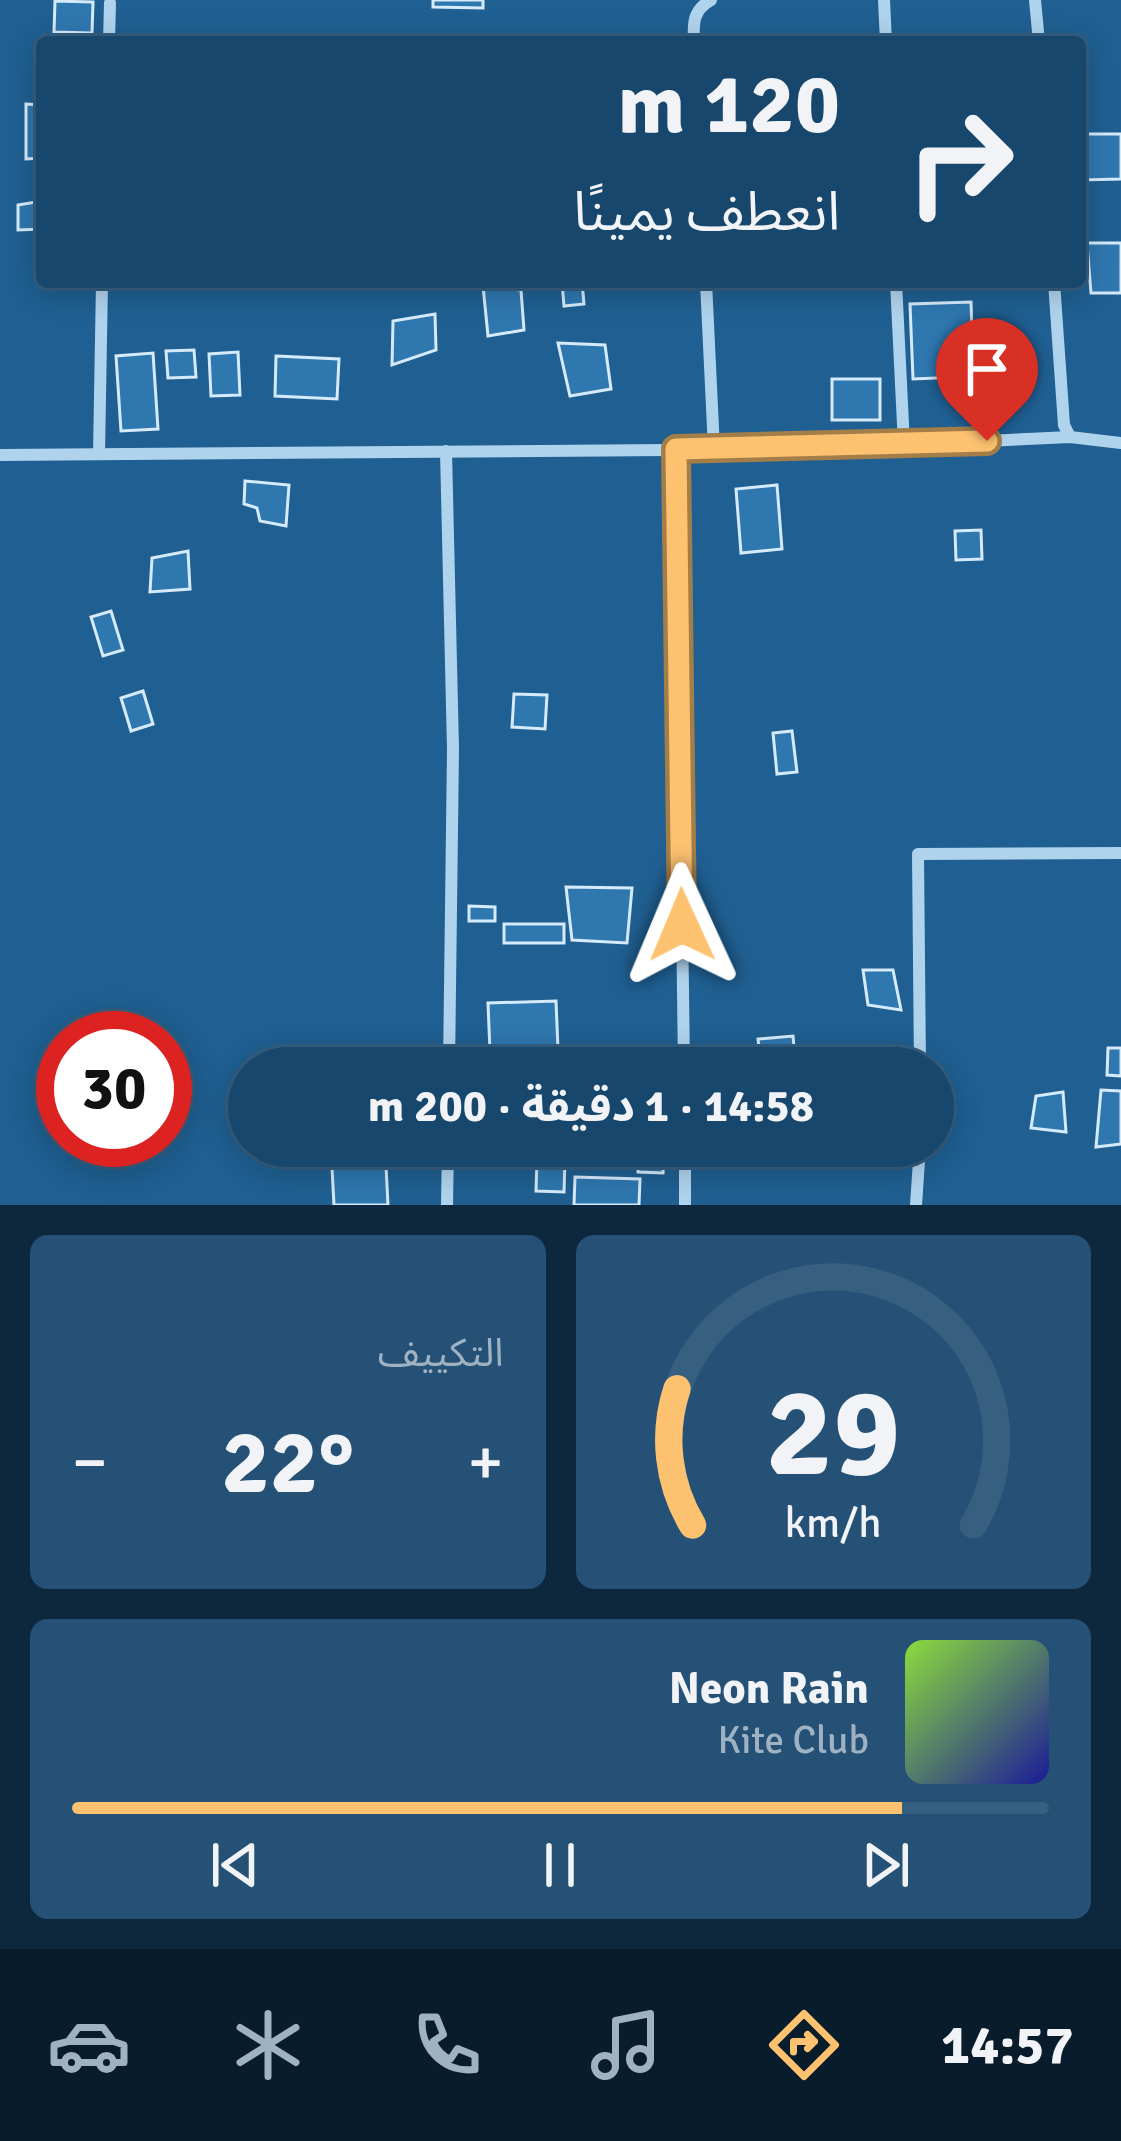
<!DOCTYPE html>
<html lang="ar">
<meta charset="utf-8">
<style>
:root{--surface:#17476d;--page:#245175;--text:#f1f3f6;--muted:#9eb2c2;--line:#365f80;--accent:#fcc270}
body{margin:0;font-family:Signika,"Noto Sans Arabic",sans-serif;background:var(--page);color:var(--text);direction:rtl;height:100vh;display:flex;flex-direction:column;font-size:45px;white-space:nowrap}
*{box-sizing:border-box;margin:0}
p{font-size:39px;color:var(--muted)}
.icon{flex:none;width:66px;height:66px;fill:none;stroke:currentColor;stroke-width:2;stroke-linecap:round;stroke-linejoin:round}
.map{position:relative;height:1205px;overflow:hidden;direction:ltr}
.details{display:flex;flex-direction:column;gap:30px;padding:30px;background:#0d273c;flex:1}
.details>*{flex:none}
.hud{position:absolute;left:36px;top:36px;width:1050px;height:252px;border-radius:12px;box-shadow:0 6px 30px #0003,0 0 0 3px var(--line);direction:rtl;background:#17476d;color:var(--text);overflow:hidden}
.speed{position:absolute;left:36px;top:1011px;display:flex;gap:24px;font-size:60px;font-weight:700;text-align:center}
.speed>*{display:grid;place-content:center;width:156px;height:156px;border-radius:50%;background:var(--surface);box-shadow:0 6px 30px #0003,0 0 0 3px var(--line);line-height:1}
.speed .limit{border:18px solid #d22;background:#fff;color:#111}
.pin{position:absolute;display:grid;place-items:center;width:102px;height:102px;color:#fff;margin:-123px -51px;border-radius:50% 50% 50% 0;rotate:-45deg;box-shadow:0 0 12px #0007}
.pin .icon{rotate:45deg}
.me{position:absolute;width:132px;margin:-66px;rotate:359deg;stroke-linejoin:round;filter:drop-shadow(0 0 9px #0008)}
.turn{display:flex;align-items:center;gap:42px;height:252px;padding:0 48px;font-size:54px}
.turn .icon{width:156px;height:156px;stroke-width:2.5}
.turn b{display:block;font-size:84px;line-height:102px}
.big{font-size:90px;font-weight:700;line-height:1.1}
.details .widget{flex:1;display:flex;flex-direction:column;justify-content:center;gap:18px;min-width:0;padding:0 42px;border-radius:18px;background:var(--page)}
.details .dial{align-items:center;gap:0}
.dial svg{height:312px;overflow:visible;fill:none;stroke:var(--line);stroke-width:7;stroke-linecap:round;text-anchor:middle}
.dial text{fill:var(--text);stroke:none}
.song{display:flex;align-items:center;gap:36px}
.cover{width:144px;height:144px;border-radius:18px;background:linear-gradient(135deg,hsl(90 70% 55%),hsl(240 70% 35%))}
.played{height:12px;border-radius:6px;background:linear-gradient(90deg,var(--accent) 85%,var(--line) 85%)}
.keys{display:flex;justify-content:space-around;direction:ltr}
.heat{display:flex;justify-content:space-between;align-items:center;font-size:66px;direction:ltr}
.details .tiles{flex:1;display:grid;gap:30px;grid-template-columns:1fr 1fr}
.widget:last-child{grid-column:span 2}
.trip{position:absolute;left:228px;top:1047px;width:726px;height:120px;border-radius:60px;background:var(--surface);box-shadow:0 6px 30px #0003,0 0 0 3px var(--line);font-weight:700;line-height:120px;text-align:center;direction:rtl}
.tab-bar{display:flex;height:192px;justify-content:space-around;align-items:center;background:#091c2c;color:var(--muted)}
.tab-bar .icon{width:84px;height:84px}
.tab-bar .active{color:var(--accent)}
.tab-bar b{font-size:54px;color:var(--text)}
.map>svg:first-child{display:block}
.building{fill:#2e77af;stroke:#d5eafa;stroke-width:3}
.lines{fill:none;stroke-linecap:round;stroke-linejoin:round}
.street{stroke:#b0d3ed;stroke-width:12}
.route-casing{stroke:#a47e49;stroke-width:30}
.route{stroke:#fcc270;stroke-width:21}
</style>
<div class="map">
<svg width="1121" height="1205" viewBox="0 0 1121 1205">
<rect width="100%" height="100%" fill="#1f5f91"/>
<!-- building -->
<g class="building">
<path d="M433,0H483V8L433,7Z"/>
<path d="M55,1L93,2L92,33L54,32Z"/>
<path d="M26,104L42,105V158L26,159Z"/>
<path d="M1080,134H1121V179L1080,180Z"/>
<path d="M42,201V229L18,230V205Z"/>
<path d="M1087,243H1121V293H1091Z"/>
<path d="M562,282H582L584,304L564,306Z"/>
<path d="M483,286L521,290L524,330L488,336Z"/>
<path d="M971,302L973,365H959L960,377L913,379L910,304Z"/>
<path d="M435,314L436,350L392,365L393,321Z"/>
<path d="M558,343L605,345L611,389L570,396Z"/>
<path d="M194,350L196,377L168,378L166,351Z"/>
<path d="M238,352L240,395L211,396L209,354Z"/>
<path d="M153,353L158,429L121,431L116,356Z"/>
<path d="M276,356L339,359L337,399L275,396Z"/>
<rect x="832" y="379" width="48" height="41"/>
<path d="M245,481L289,485L286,526L260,521L257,508L244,504Z"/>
<path d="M777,485L782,549L741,553L736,489Z"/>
<path d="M981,530L982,559L956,560L955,531Z"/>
<path d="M188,551L190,589L150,592L152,558Z"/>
<path d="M111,611L123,650L103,656L91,617Z"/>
<path d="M143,691L153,724L131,731L121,698Z"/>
<path d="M514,694L547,695L545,729L512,727Z"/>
<path d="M792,731L797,772L777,774L773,733Z"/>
<path d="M566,887L632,888L627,943L572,940Z"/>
<path d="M469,906L495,907V921H469Z"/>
<rect x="504" y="924" width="60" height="19"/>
<path d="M863,970H893L901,1010L868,1005Z"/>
<path d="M556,1001L558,1049L490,1052L488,1003Z"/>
<path d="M793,1036L796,1068H761L758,1039Z"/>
<path d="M1108,1048H1121V1076L1107,1075Z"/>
<path d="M1101,1090L1121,1091V1144L1096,1147Z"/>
<path d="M1063,1092L1066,1132L1031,1128L1036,1096Z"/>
<path d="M385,1146L388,1205H334L331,1149Z"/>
<path d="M639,1146H664L663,1173L638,1172Z"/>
<path d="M537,1160H565L564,1192L536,1191Z"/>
<path d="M575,1177L640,1179L639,1205H574Z"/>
</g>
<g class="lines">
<!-- street -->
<g class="street">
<path d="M884,0L886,42"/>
<path d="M1035,0L1039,42"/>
<path d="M109,42L110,3"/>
<path d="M694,42C693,23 693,10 711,0"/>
<path d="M706,282L714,449"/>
<path d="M896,282L904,445"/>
<path d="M1054,282L1064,425L1070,437"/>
<path d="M676,449L684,1068"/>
<path d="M446,451L453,749L449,1068"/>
<path d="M99,454L102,282"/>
<path d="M0,455L812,449L1070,437L1121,443"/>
<path d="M920,1068L918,854L1121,853"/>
<path d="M685,1146V1205"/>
<path d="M447,1205L448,1146"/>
<path d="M916,1205L920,1146"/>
</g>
</g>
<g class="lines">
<defs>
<path id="route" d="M682,925L676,449L987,441"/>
</defs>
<!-- route casing -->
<use href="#route" class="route-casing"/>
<!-- route -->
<use href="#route" class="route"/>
</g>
</svg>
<div class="speed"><div class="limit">30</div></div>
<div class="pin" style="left:987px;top:441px;background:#d93025"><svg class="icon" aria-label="arrive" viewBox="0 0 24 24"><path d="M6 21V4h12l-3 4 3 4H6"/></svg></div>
<svg class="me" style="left:682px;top:925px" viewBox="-20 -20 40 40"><path d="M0-17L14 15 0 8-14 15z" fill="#fcc270" stroke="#fff" stroke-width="4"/></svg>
<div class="trip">14:58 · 1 دقيقة · 200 m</div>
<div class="hud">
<div class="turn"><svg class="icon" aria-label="right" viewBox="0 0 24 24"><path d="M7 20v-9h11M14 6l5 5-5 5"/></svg><div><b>120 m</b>انعطف يمينًا</div></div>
</div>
</div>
<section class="details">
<div class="tiles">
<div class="widget dial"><svg viewBox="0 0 100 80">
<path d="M14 69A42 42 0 1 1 86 69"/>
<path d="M14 69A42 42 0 0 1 10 34" stroke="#fcc270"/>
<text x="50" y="56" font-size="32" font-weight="700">29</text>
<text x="50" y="72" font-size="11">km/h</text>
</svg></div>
<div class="widget"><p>التكييف</p>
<div class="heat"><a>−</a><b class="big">22°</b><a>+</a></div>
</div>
<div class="widget">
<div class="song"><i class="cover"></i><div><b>Neon Rain</b><p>Kite Club</p></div></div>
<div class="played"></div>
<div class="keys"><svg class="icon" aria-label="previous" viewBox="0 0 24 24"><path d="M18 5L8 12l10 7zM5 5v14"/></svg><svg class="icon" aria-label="pause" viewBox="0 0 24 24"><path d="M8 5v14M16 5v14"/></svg><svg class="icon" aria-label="next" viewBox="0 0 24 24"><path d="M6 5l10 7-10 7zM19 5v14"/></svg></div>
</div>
</div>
</section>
<nav class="tab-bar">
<b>14:57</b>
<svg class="icon active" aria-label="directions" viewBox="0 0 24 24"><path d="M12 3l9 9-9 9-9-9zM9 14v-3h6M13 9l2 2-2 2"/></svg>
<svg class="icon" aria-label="music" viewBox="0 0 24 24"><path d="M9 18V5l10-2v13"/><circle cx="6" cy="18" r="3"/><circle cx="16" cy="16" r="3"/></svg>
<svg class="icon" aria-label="phone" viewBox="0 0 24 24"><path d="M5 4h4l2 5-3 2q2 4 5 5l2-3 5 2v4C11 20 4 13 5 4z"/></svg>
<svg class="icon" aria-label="climate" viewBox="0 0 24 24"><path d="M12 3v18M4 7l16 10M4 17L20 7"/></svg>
<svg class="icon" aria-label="car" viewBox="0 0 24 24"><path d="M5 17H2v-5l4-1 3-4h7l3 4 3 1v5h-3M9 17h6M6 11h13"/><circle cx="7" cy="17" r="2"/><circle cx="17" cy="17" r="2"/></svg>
</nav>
